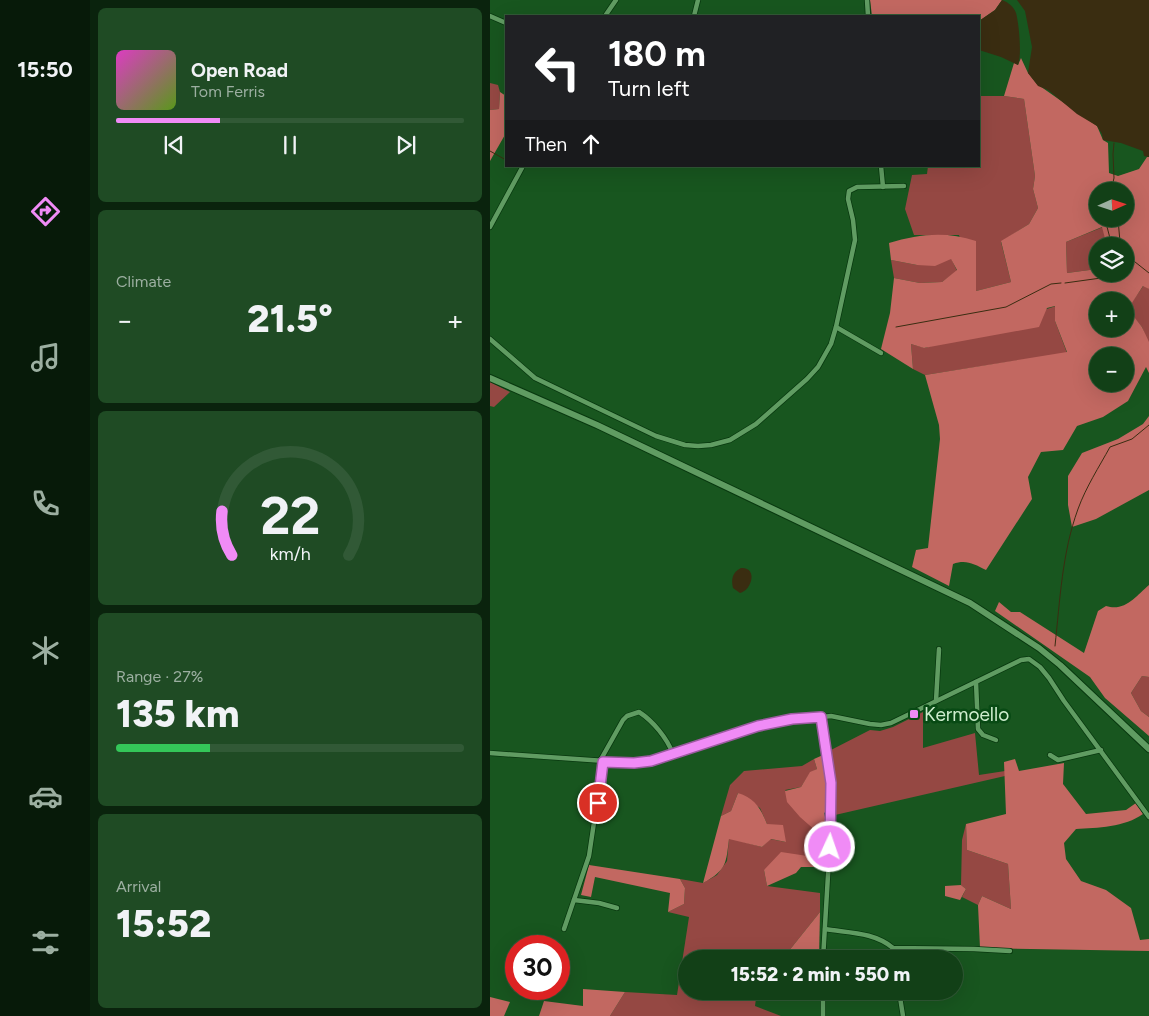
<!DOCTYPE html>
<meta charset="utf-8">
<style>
:root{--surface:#124017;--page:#1f4b24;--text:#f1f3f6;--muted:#9cafa1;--line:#315936;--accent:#f08bf6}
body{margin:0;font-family:Figtree,sans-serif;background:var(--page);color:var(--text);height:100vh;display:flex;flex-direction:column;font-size:19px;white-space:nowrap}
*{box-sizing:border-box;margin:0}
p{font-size:16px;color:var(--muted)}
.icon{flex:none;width:28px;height:28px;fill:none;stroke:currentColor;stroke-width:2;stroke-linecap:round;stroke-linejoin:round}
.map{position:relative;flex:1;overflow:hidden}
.drawer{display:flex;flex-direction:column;gap:8px;padding:8px;background:#0a230d;width:400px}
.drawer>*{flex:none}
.top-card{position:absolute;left:15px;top:15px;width:475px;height:152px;border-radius:0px;box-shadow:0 5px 20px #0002,0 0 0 1px var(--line);background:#202124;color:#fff;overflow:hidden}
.needle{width:32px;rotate:87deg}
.tools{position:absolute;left:599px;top:182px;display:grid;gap:10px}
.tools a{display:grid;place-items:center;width:45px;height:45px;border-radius:50%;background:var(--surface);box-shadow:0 5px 20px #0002,0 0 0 1px var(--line);font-size:25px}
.speed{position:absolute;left:15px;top:935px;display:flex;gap:10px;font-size:25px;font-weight:700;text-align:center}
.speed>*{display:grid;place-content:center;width:65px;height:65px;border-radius:50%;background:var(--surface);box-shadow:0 5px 20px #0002,0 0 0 1px var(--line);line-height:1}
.speed .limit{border:8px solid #d22;background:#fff;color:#111}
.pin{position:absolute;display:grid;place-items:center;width:42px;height:42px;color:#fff;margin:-21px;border:2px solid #fff;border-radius:50%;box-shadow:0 1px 5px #0007}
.me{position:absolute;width:55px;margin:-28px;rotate:3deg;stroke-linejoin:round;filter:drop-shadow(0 0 4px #0008)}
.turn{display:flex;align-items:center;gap:18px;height:105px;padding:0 20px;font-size:22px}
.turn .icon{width:65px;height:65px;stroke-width:2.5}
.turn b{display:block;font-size:35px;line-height:42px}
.then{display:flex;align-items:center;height:48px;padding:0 20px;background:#0003;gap:10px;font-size:19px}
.big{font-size:38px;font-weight:800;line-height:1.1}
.drawer .tile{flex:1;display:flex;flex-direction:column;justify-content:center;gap:8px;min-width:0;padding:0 18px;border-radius:8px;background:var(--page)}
.drawer .dial{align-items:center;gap:0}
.dial svg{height:130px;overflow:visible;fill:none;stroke:var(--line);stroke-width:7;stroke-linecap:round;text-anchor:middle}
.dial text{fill:var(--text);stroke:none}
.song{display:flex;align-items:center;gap:15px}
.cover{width:60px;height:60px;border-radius:8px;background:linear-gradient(135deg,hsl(310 70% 55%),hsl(90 70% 35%))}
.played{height:5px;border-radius:2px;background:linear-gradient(90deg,var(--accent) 30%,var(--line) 30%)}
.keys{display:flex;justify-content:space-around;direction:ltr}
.heat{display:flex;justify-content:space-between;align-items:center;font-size:28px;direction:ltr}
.charge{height:8px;border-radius:4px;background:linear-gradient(90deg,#34c759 27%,var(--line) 0)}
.trip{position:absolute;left:188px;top:950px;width:285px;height:50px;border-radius:25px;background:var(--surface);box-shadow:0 5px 20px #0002,0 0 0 1px var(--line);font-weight:800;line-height:50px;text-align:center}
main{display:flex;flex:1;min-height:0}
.dock{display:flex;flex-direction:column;width:90px;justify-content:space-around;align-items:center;background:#071a09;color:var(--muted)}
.dock .icon{width:35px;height:35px}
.dock .selected{color:var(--accent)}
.dock b{font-size:22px;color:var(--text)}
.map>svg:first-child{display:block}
.green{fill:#954843}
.forest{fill:#c26861;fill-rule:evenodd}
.water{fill:#3a2d11}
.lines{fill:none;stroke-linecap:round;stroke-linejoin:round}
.stream{stroke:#3a2d11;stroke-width:1}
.minor-casing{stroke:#08380f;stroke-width:6}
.secondary-casing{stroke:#08380f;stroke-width:8}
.minor{stroke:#609c62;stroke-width:4.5}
.secondary{stroke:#609c62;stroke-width:6}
.route-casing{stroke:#9c5aa0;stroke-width:12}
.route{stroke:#f08bf6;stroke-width:9}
.poi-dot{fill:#f08bf6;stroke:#084a14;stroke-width:2}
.labels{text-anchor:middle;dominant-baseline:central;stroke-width:5;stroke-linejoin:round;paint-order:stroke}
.poi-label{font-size:19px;fill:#ceedce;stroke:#084a14;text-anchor:start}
</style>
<main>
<nav class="dock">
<b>15:50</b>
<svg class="icon selected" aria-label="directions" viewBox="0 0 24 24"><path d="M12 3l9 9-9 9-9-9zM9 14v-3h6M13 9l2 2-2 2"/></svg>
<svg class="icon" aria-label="music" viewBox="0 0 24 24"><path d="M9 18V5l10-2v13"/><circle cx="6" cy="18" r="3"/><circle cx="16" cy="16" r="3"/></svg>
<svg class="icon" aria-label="phone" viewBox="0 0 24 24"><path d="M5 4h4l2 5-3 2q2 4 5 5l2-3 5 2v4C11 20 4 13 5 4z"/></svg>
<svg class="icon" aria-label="climate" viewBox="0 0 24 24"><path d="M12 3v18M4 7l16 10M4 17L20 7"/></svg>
<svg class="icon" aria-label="car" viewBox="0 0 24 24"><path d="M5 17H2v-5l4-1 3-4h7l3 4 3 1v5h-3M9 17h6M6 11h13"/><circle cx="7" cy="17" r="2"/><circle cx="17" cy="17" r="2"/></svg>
<svg class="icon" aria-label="filters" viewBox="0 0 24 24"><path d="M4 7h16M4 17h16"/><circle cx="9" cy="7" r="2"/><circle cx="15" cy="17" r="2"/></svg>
</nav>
<section class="drawer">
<div class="tile">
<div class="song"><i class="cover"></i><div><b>Open Road</b><p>Tom Ferris</p></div></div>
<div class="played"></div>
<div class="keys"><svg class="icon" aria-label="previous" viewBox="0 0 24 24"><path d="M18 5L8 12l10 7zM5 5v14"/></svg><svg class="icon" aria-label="pause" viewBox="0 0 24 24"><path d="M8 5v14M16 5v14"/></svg><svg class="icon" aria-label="next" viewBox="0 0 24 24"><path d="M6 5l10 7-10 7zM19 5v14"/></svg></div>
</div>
<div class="tile"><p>Climate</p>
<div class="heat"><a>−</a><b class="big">21.5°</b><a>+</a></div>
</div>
<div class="tile dial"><svg viewBox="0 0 100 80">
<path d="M14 69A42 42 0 1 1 86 69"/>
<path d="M14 69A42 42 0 0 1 8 42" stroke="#f08bf6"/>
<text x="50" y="56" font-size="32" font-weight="700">22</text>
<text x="50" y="72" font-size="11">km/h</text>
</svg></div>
<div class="tile"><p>Range · 27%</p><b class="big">135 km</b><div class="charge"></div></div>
<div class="tile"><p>Arrival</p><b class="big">15:52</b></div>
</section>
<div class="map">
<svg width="659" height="1016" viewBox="0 0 659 1016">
<rect width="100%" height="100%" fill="#18561f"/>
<!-- green -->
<g class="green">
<path d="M0,83L8,85L10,92L9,109L0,110Z"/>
<path d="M489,96H514L534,99L545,176L543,189L548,208L539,224L511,242L521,282L486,291L469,235H424L415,209L422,175L437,174L438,166H489Z"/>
<path d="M613,227L617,246H608L607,269L577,273L576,242Z"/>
<path d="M461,258L467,271L452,282L430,283L404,278L401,260L427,265Z"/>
<path d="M654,285L659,289V342L658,343L652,327L637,309Z"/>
<path d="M566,306L565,321L577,353L435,375L423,369L421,344L435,348Z"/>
<path d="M0,382L20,392L4,407L0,406Z"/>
<path d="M652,676L659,677V717L651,711L641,693Z"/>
<path d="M433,712V748L485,733L489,775L515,771V776L345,815L344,786L339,751L380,730L390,731L403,727Z"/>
<path d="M324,759L327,769L320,773L311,787L295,790L335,838L338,830L336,867H333L324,857L274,870L277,886L330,893V912L294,957L285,959H196V991H267L265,1006L291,1016H120L135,992L187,995L199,917L178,912L194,904L195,888L190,879L213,883L227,875L237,861L239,838L272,847L280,839L296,842L277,824L270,808L248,793L241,811L231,816L240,785L254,771L312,766Z"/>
<path d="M476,824L477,850L518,864L521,909L492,896L488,905L472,897L476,889L471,885L472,840Z"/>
</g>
<!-- forest -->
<g class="forest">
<path d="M380,0H512L505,10L489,21V16H382Z"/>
<path d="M531,58L538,73L547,84L607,126L613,140L618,143L619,173L628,176L649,169L657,157H659V289L653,286L638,309L652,327L659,342V373L656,367L638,401L613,417L587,426L573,450L551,452L538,477L542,499L496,570C484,564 476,559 463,564L459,586L422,567L426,550L438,548L450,439L449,425L435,375L577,352L565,321V306L557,308L549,327L434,348L421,344L423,369L391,349L400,313L404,278L430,283L452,282L467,270L461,259L445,266L427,265L401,260L399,243C429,234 456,231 486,241V291L521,282L511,241L539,224L548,208L543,189L545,176L534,99L514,96L524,63L528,65ZM608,191H635V219H608ZM612,227L617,246H635V274H608L607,269L577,273L576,242ZM608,301H635V329H608ZM608,356H635V384H608Z"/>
<path d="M10,92L16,96V133L0,161V110L9,109Z"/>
<path d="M659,416V490L606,519L582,527L578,505V476L592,453L628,439L653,424Z"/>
<path d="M659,585V677L652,676L641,693L651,711L659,717V736L615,698L600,677L505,611L509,602L521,612H530L594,653L608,611L616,606C635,612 646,596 659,585Z"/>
<path d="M333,755L338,779V810L334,813L338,830L335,839L310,817L297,802L295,791L311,787L320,772L327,769L324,759Z"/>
<path d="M525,759L529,771L574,763L573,784L596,814L636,810L646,803L653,814C635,827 607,828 586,829L574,843L576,859L591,881L616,890L641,908L650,940L659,939V951L490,948L488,905L492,896L521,909L518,864L477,850L476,824L516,814L514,762Z"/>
<path d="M248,793C265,798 271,809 277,824L293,825L296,842L281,839L272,847L239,839C236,863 237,870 213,883L231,816L241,811Z"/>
<path d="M291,852L324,857L333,867H311L306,873L277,886L274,870Z"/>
<path d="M99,865L190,879L195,888L194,904L178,912L180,893L105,877L101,897L91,895Z"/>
<path d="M471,885L476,889L470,900L455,896V886Z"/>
<path d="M330,912L329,959H294V957Z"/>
<path d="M93,989L135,992L120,1016H49L54,1001L93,1006Z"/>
<path d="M0,997L20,1002L14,1016H0Z"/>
</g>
<!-- water -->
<g class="water">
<path d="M512,0C518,2 524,7 526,13C529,24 532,55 528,65L511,57L489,50V21L505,10Z"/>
<path d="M527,0H659V157L654,156L653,151L631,143L613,140L612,134L607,126L587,114L558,90L548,86L538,73L542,47L535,11Z"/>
<path d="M251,568C268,567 262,590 250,593L243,588C241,580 242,572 251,568Z"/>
</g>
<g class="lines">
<!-- stream -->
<g class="stream">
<path d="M0,151L16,160"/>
<path d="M621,191L624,178L623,154L624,143"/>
<path d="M615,219L622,246"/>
<path d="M628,219L630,242L634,246"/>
<path d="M635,248L640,258L659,273"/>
<path d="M575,283L611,278L622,274"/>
<path d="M406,327L516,307L561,284L571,283"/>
<path d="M565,646C570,600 572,553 588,509C596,487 609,467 620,447L642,439L659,425"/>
</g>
<defs>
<g id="minor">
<path d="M377,0L378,16"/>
<path d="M0,16L16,23"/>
<path d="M115,16L126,0"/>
<path d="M204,16L208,0"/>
<path d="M391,166L393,187"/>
<path d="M0,227L33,166"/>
<path d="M346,327L391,353"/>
<path d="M0,339L45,378L166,436L195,445L208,446L221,445L240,440L266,424L317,379L328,367L341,344L346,327L365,240L363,220L358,199L359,191L367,187L414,186"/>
<path d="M486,682L488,729L493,735L506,740"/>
<path d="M446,701L449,649"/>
<path d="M331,717L339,765L342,808L333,959"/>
<path d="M0,753L144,763L161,761L280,723L341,716L380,724L391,725L401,723L531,660L539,659L550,667L559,678L574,701L659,817"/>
<path d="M560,755L568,760L611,750"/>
<path d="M110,761L133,720L137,716L149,712C163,721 177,738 183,754"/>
<path d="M84,900L109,903L127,908"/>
<path d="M74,929L99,856L113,762"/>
<path d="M335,929C359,933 384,932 403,948L484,949L520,951"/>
<path d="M403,948L405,959"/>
<path d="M333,991V1016"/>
<path d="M409,991L413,1016"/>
</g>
<path id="secondary" d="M0,378L107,425L480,603L549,648L570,665L659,749"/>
</defs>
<!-- minor casing -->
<use href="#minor" class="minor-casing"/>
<!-- secondary casing -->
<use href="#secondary" class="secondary-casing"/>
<!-- minor -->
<use href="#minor" class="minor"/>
<!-- secondary -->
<use href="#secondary" class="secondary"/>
</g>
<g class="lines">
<defs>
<path id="route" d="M108,803L113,762L144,763L161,761L268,726L302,719L331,717L341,783L340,847"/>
</defs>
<!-- route casing -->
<use href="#route" class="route-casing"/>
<!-- route -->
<use href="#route" class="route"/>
</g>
<!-- markers -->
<rect class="poi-dot" x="419" y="709" width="10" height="10" rx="2.5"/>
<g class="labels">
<!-- poi labels -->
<g class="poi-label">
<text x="434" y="714">Kermoello</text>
</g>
</g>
</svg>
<div class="tools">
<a><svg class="needle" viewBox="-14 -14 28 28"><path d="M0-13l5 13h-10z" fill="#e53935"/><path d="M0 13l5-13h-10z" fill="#9cafa1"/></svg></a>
<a><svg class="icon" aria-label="layers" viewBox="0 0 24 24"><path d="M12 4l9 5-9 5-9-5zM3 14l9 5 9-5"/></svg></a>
<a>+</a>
<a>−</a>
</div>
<div class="speed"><div class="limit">30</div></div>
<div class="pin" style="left:108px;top:803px;background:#d93025"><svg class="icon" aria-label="arrive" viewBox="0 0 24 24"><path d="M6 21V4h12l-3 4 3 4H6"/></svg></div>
<svg class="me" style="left:340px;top:847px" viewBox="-20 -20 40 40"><circle r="17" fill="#f08bf6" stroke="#fff" stroke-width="3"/><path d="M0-11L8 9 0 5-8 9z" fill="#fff"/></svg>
<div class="trip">15:52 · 2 min · 550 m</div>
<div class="top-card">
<div class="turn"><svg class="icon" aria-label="left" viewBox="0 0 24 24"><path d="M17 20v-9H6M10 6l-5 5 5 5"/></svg><div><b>180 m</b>Turn left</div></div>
<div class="then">Then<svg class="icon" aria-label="ahead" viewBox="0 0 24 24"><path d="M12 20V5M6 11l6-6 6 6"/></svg></div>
</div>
</div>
</main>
